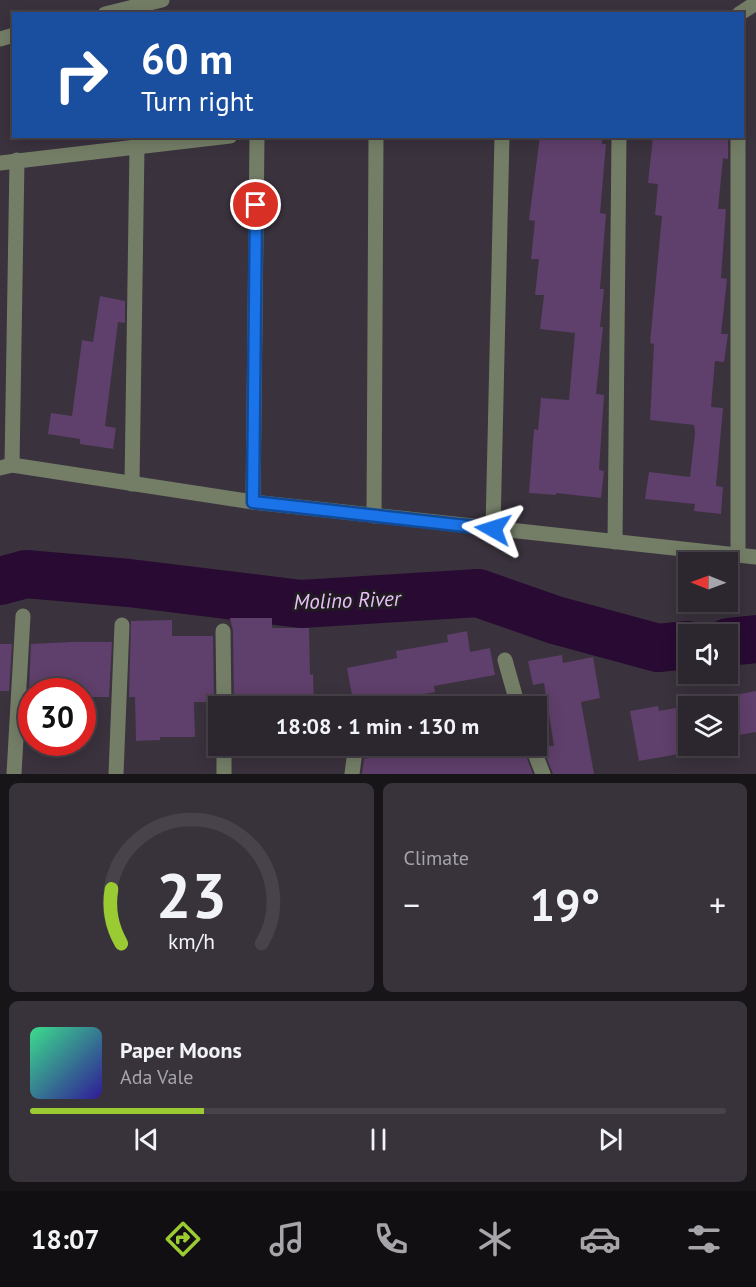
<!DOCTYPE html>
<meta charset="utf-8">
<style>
:root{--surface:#2c262e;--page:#38323a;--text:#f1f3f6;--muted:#a6a5aa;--line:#48434a;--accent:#9bcb33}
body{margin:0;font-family:"PT Sans",sans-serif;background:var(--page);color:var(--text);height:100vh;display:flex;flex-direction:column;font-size:22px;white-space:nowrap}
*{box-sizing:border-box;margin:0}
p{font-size:20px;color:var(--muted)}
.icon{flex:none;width:33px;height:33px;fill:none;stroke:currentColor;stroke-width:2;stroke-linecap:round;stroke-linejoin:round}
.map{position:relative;height:774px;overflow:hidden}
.side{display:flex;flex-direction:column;gap:9px;padding:9px;background:#181519;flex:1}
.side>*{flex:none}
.hud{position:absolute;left:12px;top:12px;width:732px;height:126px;border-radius:0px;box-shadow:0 3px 15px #0003,0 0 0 2px var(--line);background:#1a4fa0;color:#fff;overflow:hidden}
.needle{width:39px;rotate:271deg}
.controls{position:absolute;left:678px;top:552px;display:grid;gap:12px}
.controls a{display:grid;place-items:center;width:60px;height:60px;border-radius:0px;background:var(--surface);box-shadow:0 3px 15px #0003,0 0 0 2px var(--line);font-size:30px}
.speed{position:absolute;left:18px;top:678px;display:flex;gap:12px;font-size:30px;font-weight:700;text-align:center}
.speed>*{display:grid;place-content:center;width:78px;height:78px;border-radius:50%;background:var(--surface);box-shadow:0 3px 15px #0003,0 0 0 2px var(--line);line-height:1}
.speed .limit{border:9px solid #d22;background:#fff;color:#111}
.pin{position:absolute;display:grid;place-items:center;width:51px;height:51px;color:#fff;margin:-26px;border:3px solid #fff;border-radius:50%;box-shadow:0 2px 6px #0007}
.me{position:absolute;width:66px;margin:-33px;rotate:276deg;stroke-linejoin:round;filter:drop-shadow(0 0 4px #0008)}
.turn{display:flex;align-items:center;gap:21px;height:126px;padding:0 30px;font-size:27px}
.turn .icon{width:78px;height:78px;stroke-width:2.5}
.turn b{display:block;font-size:42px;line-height:51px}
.big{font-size:45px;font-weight:600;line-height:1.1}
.side .widget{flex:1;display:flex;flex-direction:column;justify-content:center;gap:9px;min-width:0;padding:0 21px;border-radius:9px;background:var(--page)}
.side .dial{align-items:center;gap:0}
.dial svg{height:156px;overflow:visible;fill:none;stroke:var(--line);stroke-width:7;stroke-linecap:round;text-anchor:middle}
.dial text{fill:var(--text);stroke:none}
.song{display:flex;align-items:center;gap:18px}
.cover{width:72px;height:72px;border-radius:9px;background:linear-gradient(135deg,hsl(150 70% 55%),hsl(250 70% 35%))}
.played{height:6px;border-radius:3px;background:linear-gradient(90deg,var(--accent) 25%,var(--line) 25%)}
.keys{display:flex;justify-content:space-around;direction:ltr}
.heat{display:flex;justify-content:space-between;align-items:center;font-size:33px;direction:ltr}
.side .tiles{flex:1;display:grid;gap:9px;grid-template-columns:1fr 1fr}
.widget:last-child{grid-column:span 2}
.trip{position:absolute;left:208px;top:696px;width:339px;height:60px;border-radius:0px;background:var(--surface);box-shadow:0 3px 15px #0003,0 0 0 2px var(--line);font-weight:600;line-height:60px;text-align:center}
.tabs{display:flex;height:96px;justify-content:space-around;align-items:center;background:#120f12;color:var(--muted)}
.tabs .icon{width:42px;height:42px}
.tabs .active{color:var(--accent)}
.tabs b{font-size:27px;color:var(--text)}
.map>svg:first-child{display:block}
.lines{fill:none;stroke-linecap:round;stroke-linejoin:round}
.river{stroke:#280a32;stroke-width:48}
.building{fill:#5f3f6b}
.minor{stroke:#747e67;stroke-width:15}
.route-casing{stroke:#114b97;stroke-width:15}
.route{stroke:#1a73e8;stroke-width:10}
.labels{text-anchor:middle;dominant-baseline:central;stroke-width:6;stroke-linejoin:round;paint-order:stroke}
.water-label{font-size:21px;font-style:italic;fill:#e9c0f8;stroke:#1f1b20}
</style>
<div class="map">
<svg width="756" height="774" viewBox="0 0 756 774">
<rect width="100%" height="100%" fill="#3a323d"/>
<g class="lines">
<!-- river -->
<g class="river">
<path d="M0,581L26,574L129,583L301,604L478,593L555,620L658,648L688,645"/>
<path d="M728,642L756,639"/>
</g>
</g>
<!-- building -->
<g class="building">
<path d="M540,136H602V144H606L600,213L606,214L600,289H604L600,327H603L596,394L604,395L599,470L604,471L601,498L556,493V495L529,493L534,429L538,430L541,398L569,400L575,333L540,329L544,295H535L539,259H531L535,221L529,220Z"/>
<path d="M653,136H728V159L723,158L718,209H726L721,278L727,279L721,334H728L724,362L715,361L711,407L723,408L716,486L723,487L721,514L694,511L695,504L645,499L649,472L690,477L695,433L694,425L650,420L654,344L650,343L662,216L655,215L658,184L648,183Z"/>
<path d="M100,296L125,301V323L118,322L105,426L116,428L113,449L80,444V439L48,434L51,413L72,416L82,340L93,342Z"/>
<path d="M230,618H272V628H309L310,675L313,674L314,706H241V702H234L233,631Z"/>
<path d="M172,620V636H213L214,702H194L195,737H160V740L136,741L135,697H129L131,621Z"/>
<path d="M467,631L470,652L490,648L495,675L434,686L435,692L391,700L392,702L371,706H354L347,668L397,658L396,651L448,642L447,635Z"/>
<path d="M71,642H112L109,697H82V692L72,690L29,691L31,644Z"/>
<path d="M0,644H12L9,691H0Z"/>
<path d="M562,655L563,663L593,657L600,698L581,702L594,774H553L542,746H554L544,683L533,685L528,661Z"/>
<path d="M756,691V732L728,737V706H688V746H724L639,761L630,711L658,706L659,711L724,699V697Z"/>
<path d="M241,746H305V757L241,756Z"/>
<path d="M390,746H522L533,774H362L364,759L386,754Z"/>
</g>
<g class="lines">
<!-- minor -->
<g class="minor">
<path d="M105,14L162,0"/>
<path d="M739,14L756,3"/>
<path d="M0,39L14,35"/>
<path d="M0,163L230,136"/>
<path d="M12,465L17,160"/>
<path d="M0,468L12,465L253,502L756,557"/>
<path d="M132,484L137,147"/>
<path d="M253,502L257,136"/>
<path d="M374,516L376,136"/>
<path d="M493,529L502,136"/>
<path d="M615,542L619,136"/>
<path d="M738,555V136"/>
<path d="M223,631L224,706"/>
<path d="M505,660L518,706"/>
<path d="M224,746V774"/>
<path d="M532,746L543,774"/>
<path d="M14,774L23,616"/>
<path d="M116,774L122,625"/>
<path d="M352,774L355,751L380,746"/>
</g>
</g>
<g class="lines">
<defs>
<path id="route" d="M256,205L253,502L493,529"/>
</defs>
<!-- route casing -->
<use href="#route" class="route-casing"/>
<!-- route -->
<use href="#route" class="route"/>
</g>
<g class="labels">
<!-- water labels -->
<g class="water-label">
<text transform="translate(347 600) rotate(-2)">Molino River</text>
</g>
</g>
</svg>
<div class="controls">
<a><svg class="needle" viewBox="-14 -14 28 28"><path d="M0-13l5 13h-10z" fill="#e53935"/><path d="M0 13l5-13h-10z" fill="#a6a5aa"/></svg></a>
<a><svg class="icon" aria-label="sound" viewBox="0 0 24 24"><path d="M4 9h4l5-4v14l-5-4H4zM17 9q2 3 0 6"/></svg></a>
<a><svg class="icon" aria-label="layers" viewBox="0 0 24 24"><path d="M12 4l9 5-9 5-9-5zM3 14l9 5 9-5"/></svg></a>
</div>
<div class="speed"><div class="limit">30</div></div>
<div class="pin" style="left:256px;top:205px;background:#d93025"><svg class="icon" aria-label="arrive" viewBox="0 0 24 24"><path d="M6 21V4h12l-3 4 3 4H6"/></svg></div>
<svg class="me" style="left:493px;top:529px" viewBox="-20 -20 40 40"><path d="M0-17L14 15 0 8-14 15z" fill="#1a73e8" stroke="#fff" stroke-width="4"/></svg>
<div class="trip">18:08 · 1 min · 130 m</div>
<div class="hud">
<div class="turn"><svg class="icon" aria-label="right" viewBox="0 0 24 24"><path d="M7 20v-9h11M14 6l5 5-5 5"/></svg><div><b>60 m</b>Turn right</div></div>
</div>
</div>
<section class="side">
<div class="tiles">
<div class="widget dial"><svg viewBox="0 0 100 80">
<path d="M14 69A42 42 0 1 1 86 69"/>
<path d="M14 69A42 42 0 0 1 9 41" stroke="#9bcb33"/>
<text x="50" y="56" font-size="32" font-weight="700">23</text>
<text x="50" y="72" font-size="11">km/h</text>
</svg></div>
<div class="widget"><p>Climate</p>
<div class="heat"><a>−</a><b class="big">19°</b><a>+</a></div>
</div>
<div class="widget">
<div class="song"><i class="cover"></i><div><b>Paper Moons</b><p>Ada Vale</p></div></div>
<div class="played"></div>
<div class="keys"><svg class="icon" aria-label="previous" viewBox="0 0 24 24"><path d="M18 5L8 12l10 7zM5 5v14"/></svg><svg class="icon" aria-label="pause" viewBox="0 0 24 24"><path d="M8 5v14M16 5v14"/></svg><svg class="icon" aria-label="next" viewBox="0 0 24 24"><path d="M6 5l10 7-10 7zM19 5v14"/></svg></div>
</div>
</div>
</section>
<nav class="tabs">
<b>18:07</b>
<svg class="icon active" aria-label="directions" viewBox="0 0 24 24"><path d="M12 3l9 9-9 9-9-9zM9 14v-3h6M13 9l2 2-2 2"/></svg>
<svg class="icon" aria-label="music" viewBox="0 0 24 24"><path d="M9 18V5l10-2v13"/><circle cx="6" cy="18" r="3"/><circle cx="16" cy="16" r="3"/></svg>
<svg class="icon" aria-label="phone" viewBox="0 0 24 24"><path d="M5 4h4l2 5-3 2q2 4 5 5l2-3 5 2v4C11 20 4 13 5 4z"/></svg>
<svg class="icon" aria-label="climate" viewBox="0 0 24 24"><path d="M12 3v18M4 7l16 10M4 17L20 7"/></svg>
<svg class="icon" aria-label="car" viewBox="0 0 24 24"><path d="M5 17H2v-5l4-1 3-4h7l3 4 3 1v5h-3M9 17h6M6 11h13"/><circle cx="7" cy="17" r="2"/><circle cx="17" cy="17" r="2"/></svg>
<svg class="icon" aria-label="filters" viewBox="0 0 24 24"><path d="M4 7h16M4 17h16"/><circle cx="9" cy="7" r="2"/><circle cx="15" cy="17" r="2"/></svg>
</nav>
